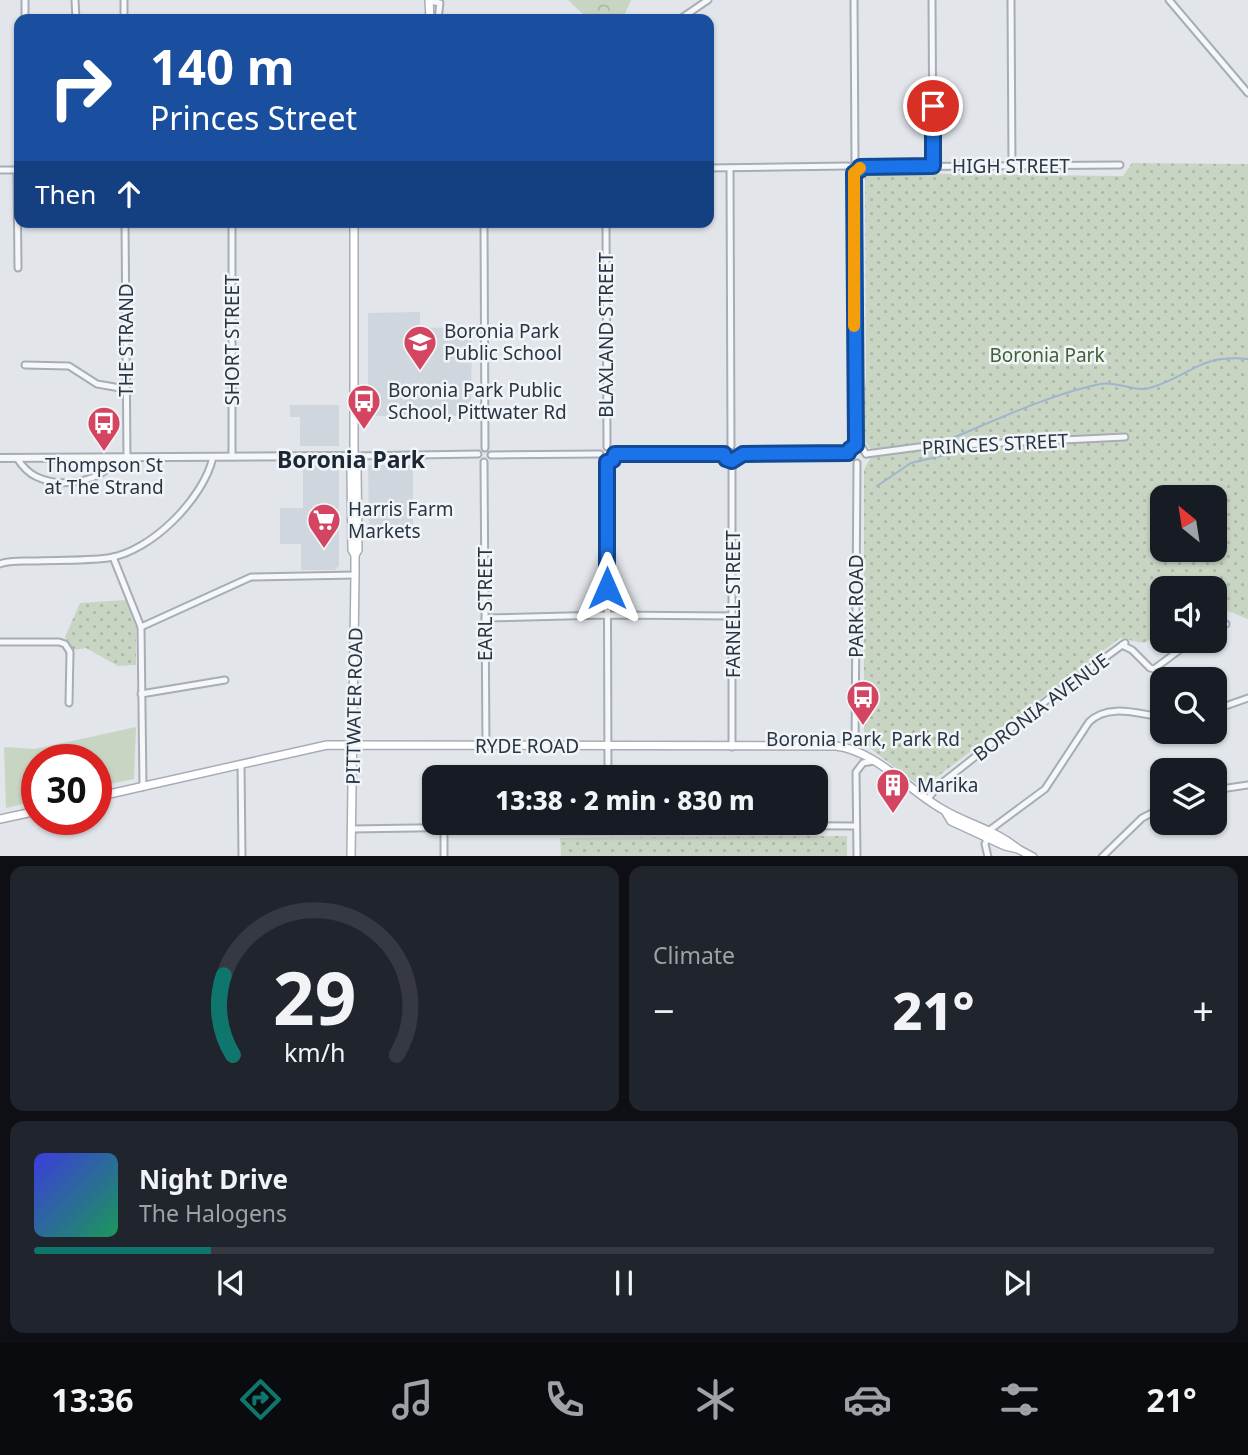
<!DOCTYPE html>
<meta charset="utf-8">
<style>
:root{--surface:#171b24;--page:#20242c;--text:#f1f3f6;--muted:#9ea1a6;--line:#363941;--accent:#0f766e}
body{margin:0;font-family:"Noto Sans",sans-serif;background:var(--page);color:var(--text);height:100vh;display:flex;flex-direction:column;font-size:26px;white-space:nowrap}
*{box-sizing:border-box;margin:0}
p{font-size:23px;color:var(--muted)}
.icon{flex:none;width:38px;height:38px;fill:none;stroke:currentColor;stroke-width:2;stroke-linecap:round;stroke-linejoin:round}
.map{position:relative;height:856px;overflow:hidden}
.sheet{display:flex;flex-direction:column;gap:10px;padding:10px;background:#0d0f14;flex:1}
.sheet>*{flex:none}
.banner{position:absolute;left:14px;top:14px;width:700px;height:214px;border-radius:14px;box-shadow:0 2px 5px #0004;background:#1a4fa0;color:#fff;overflow:hidden}
.needle{width:46px;rotate:330deg}
.controls{position:absolute;left:1150px;top:485px;display:grid;gap:14px}
.controls a{display:grid;place-items:center;width:77px;height:77px;border-radius:14px;background:var(--surface);box-shadow:0 2px 5px #0004;font-size:35px}
.speed{position:absolute;left:21px;top:744px;display:flex;gap:14px;font-size:35px;font-weight:700;text-align:center}
.speed>*{display:grid;place-content:center;width:91px;height:91px;border-radius:50%;background:var(--surface);box-shadow:0 2px 5px #0004;line-height:1}
.speed .limit{border:10px solid #d22;background:#fff;color:#111}
.pin{position:absolute;display:grid;place-items:center;width:60px;height:60px;color:#fff;margin:-30px;border:4px solid #fff;border-radius:50%;box-shadow:0 2px 7px #0007}
.me{position:absolute;width:77px;margin:-38px;rotate:0deg;stroke-linejoin:round;filter:drop-shadow(0 0 5px #0008)}
.turn{display:flex;align-items:center;gap:24px;height:147px;padding:0 21px;font-size:32px}
.turn .icon{width:91px;height:91px;stroke-width:2.5}
.turn b{display:block;font-size:49px;line-height:60px}
.then{display:flex;align-items:center;height:66px;padding:0 21px;background:#0003;gap:14px;font-size:26px}
.big{font-size:52px;font-weight:800;line-height:1.1}
.sheet .card{flex:1;display:flex;flex-direction:column;justify-content:center;gap:10px;min-width:0;padding:0 24px;border-radius:14px;background:var(--page)}
.sheet .dial{align-items:center;gap:0}
.dial svg{height:182px;overflow:visible;fill:none;stroke:var(--line);stroke-width:7;stroke-linecap:round;text-anchor:middle}
.dial text{fill:var(--text);stroke:none}
.song{display:flex;align-items:center;gap:21px}
.cover{width:84px;height:84px;border-radius:10px;background:linear-gradient(135deg,hsl(240 70% 55%),hsl(150 70% 35%))}
.played{height:7px;border-radius:4px;background:linear-gradient(90deg,var(--accent) 15%,var(--line) 15%)}
.keys{display:flex;justify-content:space-around;direction:ltr}
.heat{display:flex;justify-content:space-between;align-items:center;font-size:38px;direction:ltr}
.sheet .tiles{flex:1;display:grid;gap:10px;grid-template-columns:1fr 1fr}
.card:last-child{grid-column:span 2}
.trip{position:absolute;left:422px;top:765px;width:406px;height:70px;border-radius:14px;background:var(--surface);box-shadow:0 2px 5px #0004;font-weight:800;line-height:70px;text-align:center}
.tabs{display:flex;height:112px;justify-content:space-around;align-items:center;background:#090b0e;color:var(--muted)}
.tabs .icon{width:49px;height:49px}
.tabs .selected{color:var(--accent)}
.tabs b{font-size:32px;color:var(--text)}
.map>svg:first-child{display:block}
.built{fill:#d0d6dd}
.grass{fill:#c9d5c3}
.forest{fill:url(#forest-crowns)}
.park{fill:url(#park-dots);fill-rule:evenodd}
.lines{fill:none;stroke-linecap:round;stroke-linejoin:round}
.stream{stroke:#9db6cc;stroke-width:2}
.minor-casing{stroke:#a7adb6;stroke-width:9}
.tertiary-casing{stroke:#a7adb6;stroke-width:10}
.secondary-casing{stroke:#a7adb6;stroke-width:10}
.minor{stroke:#f5f7f9;stroke-width:5}
.tertiary{stroke:#f5f7f9;stroke-width:6}
.secondary{stroke:#fff;stroke-width:7}
.route-casing{stroke:#114b97;stroke-width:18}
.route{stroke:#1a73e8;stroke-width:12}
.slow{stroke:#f59e0b;stroke-width:12}
.labels{text-anchor:middle;dominant-baseline:central;stroke-width:5;stroke-linejoin:round;paint-order:stroke}
.street-label{font-size:19px;fill:#2a3544;stroke:#f2f5f8}
.poi-label{font-size:19px;fill:#2a3544;stroke:#f2f5f8;text-anchor:start}
.park-label{font-size:19px;fill:#406036;stroke:#f2f5f8}
.quarter-label{font-size:23px;font-weight:bold;fill:#1c2635;stroke:#f2f5f8}
</style>
<div class="map">
<svg width="1248" height="857" viewBox="0 0 1248 857">
<defs>
<pattern id="forest-crowns" width="20" height="18" patternUnits="userSpaceOnUse" patternTransform="scale(1.75)"><rect width="20" height="18" fill="#c9d5c3"/><path d="M2 6a3 3 0 1 1 6 0M12 15a3 3 0 1 1 6 0" fill="none" stroke="#adb7a9"/></pattern>
<pattern id="park-dots" width="8" height="8" patternUnits="userSpaceOnUse" patternTransform="scale(1.75)"><rect width="8" height="8" fill="#c9d5c3"/><path d="M2 2h.1M6 6h.1" fill="none" stroke="#adb7a9" stroke-width="1.8" stroke-linecap="round"/></pattern>
</defs>
<rect width="100%" height="100%" fill="#e2e6eb"/>
<!-- built -->
<g class="built">
<path d="M420,312V328L472,327L471,416H368V313Z"/>
<path d="M290,405H339V446H300V417H290Z"/>
<path d="M368,465H413V526H369Z"/>
<path d="M303,466H339V566L335,570H301V544H280V508H303Z"/>
</g>
<!-- grass -->
<path class="grass" d="M136,727L134,779L96,787V760H37V801L6,808L4,747L35,749Z"/>
<!-- forest -->
<path class="forest" d="M568,0H631L625,14L614,19H588Z"/>
<!-- park -->
<g class="park">
<path d="M1132,163L1248,164V619L1223,609L1215,613L1214,588H1162V635L1143,643L1120,638L933,780L926,791L871,749L864,734V470L873,453L859,433L866,378L865,177L868,173L1123,176ZM1162,497H1214V550H1162Z"/>
<path d="M126,600L136,628V665L118,666L86,648L73,650L65,637L80,603Z"/>
<path d="M847,836V856H561L560,838Z"/>
</g>
<g class="lines">
<!-- stream -->
<g class="stream">
<path d="M950,439C999,419 1048,395 1100,384C1117,380 1135,394 1153,387C1193,374 1200,354 1248,359"/>
<path d="M877,486L911,463L945,455"/>
</g>
<defs>
<g id="minor">
<path d="M75,0L76,19"/>
<path d="M124,0V19"/>
<path d="M854,0L855,161"/>
<path d="M932,0L933,166"/>
<path d="M1011,0L1012,166"/>
<path d="M1169,0L1248,93"/>
<path d="M429,1L440,3L438,19"/>
<path d="M25,19V0"/>
<path d="M680,19L708,0"/>
<path d="M861,167L1120,165"/>
<path d="M709,168L848,166"/>
<path d="M730,168L731,446"/>
<path d="M0,170H18"/>
<path d="M17,170L18,268"/>
<path d="M854,173L856,445"/>
<path d="M125,222L127,458"/>
<path d="M232,222V457"/>
<path d="M484,222L485,448"/>
<path d="M606,222L607,447"/>
<path d="M25,365L69,366L97,384L126,389"/>
<path d="M848,453L852,447H862L866,454"/>
<path d="M615,454H724"/>
<path d="M739,454L848,453"/>
<path d="M866,454L919,447L1125,437"/>
<path d="M491,455L600,454"/>
<path d="M354,456L478,454"/>
<path d="M17,458C22,466 28,473 37,477C61,488 103,483 115,458"/>
<path d="M732,461V747"/>
<path d="M484,462L486,746"/>
<path d="M607,462L608,777"/>
<path d="M113,557L141,627L143,787"/>
<path d="M0,564C9,560 22,561 32,561C57,560 83,561 108,558C151,552 204,498 213,457"/>
<path d="M485,618L607,615L733,616"/>
<path d="M141,627L251,577L355,575"/>
<path d="M1214,628L1226,624"/>
<path d="M0,642H59L65,644L70,652L69,703"/>
<path d="M1122,645L1132,650L1150,668L1154,669L1193,640"/>
<path d="M141,694L225,680"/>
<path d="M1214,710L1248,698"/>
<path d="M855,750L857,463"/>
<path d="M241,764L242,857"/>
<path d="M1214,790L1248,785"/>
<path d="M927,800L938,786L1051,697L1125,643"/>
<path d="M351,829L608,825L855,826"/>
<path d="M444,857V827"/>
<path d="M857,857L856,772L863,763L873,761"/>
<path d="M988,857L985,844L991,829L1045,789L1089,722C1108,703 1138,714 1162,717"/>
<path d="M1102,857L1142,818L1162,808"/>
</g>
<path id="tertiary" d="M0,458L354,456"/>
<g id="secondary">
<path d="M429,0L430,19"/>
<path d="M354,222V465L357,470L358,550L355,555"/>
<path d="M96,797L327,745L836,746C876,751 907,789 942,809C967,824 996,830 1018,849"/>
<path d="M945,811L951,821L1005,846L1018,849L1033,857"/>
<path d="M0,819L37,811"/>
<path d="M351,857L355,575V555L352,550L351,470L354,468"/>
</g>
</defs>
<!-- minor casing -->
<use href="#minor" class="minor-casing"/>
<!-- tertiary casing -->
<use href="#tertiary" class="tertiary-casing"/>
<!-- secondary casing -->
<use href="#secondary" class="secondary-casing"/>
<!-- minor -->
<use href="#minor" class="minor"/>
<!-- tertiary -->
<use href="#tertiary" class="tertiary"/>
<!-- secondary -->
<use href="#secondary" class="secondary"/>
</g>
<g class="lines">
<defs>
<path id="route" d="M607,588V462L613,460L615,454H724L726,459L732,461L743,454L848,453L850,449L856,445L854,173L860,170V167L933,166V106"/>
</defs>
<!-- route casing -->
<use href="#route" class="route-casing"/>
<!-- route -->
<use href="#route" class="route"/>
<!-- slow -->
<path class="slow" d="M854,326V173L860,168"/>
</g>
<!-- icons -->
<defs>
<symbol id="school-pin" viewBox="-11 -11 22 30"><path d="M0 17L-7.5 6A9.5 9.5 0 1 1 7.5 6Z" fill="#d34561" stroke="#f2f5f8"/><path d="M0-5L7-2L0 1L-7-2ZM-4 1L0 2.5L4 1V4Q0 6-4 4Z" fill="#fff"/></symbol>
<symbol id="bus-pin" viewBox="-11 -11 22 30"><path d="M0 17L-7.5 6A9.5 9.5 0 1 1 7.5 6Z" fill="#d34561" stroke="#f2f5f8"/><path d="M-5-6H5V4H4V6H2V4H-2V6H-4V4H-5ZM-3.5-4V0h7V-4ZM-3.5 1.2v1.5H-2V1.2ZM2 1.2v1.5H3.5V1.2Z" fill="#fff"/></symbol>
<symbol id="supermarket-pin" viewBox="-11 -11 22 30"><path d="M0 17L-7.5 6A9.5 9.5 0 1 1 7.5 6Z" fill="#d34561" stroke="#f2f5f8"/><path d="M-6-5.5h2.5l.6 2H6L4.5 2H-2.5L-4.4-4H-6ZM-1.5 3.2a1.3 1.3 0 1 0 .1 0ZM3 3.2a1.3 1.3 0 1 0 .1 0Z" fill="#fff"/></symbol>
<symbol id="building-pin" viewBox="-11 -11 22 30"><path d="M0 17L-7.5 6A9.5 9.5 0 1 1 7.5 6Z" fill="#d34561" stroke="#f2f5f8"/><path d="M-4-6H4V6H1V3H-1V6H-4ZM-2.5-4.3h1.7v1.8h-1.7ZM.8-4.3h1.7v1.8H.8ZM-2.5-1h1.7V.8h-1.7ZM.8-1h1.7V.8H.8Z" fill="#fff"/></symbol>
</defs>
<g fill-rule="evenodd">
<use href="#school-pin" x="401" y="323" width="38" height="52"/>
<use href="#bus-pin" x="345" y="382" width="38" height="52"/>
<use href="#bus-pin" x="85" y="404" width="38" height="52"/>
<use href="#supermarket-pin" x="305" y="501" width="38" height="52"/>
<use href="#bus-pin" x="844" y="678" width="38" height="52"/>
<use href="#building-pin" x="874" y="766" width="38" height="52"/>
</g>
<g class="labels">
<!-- street labels -->
<g class="street-label">
<text x="1011" y="166">HIGH STREET</text>
<text transform="translate(606 335) rotate(-90)">BLAXLAND STREET</text>
<text transform="translate(126 340) rotate(-90)">THE STRAND</text>
<text transform="translate(232 340) rotate(-90)">SHORT STREET</text>
<text transform="translate(995 444) rotate(-3)">PRINCES STREET</text>
<text transform="translate(485 604) rotate(-90)">EARL STREET</text>
<text transform="translate(733 604) rotate(-90)">FARNELL STREET</text>
<text transform="translate(856 606) rotate(-90)">PARK ROAD</text>
<text transform="translate(354 706) rotate(-89)">PITTWATER ROAD</text>
<text transform="translate(1041 707) rotate(-37)">BORONIA AVENUE</text>
<text x="527" y="746">RYDE ROAD</text>
</g>
<!-- poi labels -->
<g class="poi-label">
<text x="444" y="331">Boronia Park<tspan x="444" dy="22">Public School</tspan></text>
<text x="388" y="390">Boronia Park Public<tspan x="388" dy="22">School, Pittwater Rd</tspan></text>
<text x="104" y="465" text-anchor="middle">Thompson St<tspan x="104" dy="22">at The Strand</tspan></text>
<text x="348" y="509">Harris Farm<tspan x="348" dy="22">Markets</tspan></text>
<text x="863" y="739" text-anchor="middle">Boronia Park, Park Rd</text>
<text x="917" y="785">Marika</text>
</g>
<!-- park labels -->
<g class="park-label">
<text x="1047" y="355">Boronia Park</text>
</g>
<!-- quarter labels -->
<g class="quarter-label">
<text x="351" y="459">Boronia Park</text>
</g>
</g>
</svg>
<div class="controls">
<a><svg class="needle" viewBox="-14 -14 28 28"><path d="M0-13l5 13h-10z" fill="#e53935"/><path d="M0 13l5-13h-10z" fill="#9ea1a6"/></svg></a>
<a><svg class="icon" aria-label="sound" viewBox="0 0 24 24"><path d="M4 9h4l5-4v14l-5-4H4zM17 9q2 3 0 6"/></svg></a>
<a><svg class="icon" aria-label="search" viewBox="0 0 24 24"><circle cx="10" cy="10" r="6"/><path d="M15 15l6 6"/></svg></a>
<a><svg class="icon" aria-label="layers" viewBox="0 0 24 24"><path d="M12 4l9 5-9 5-9-5zM3 14l9 5 9-5"/></svg></a>
</div>
<div class="speed"><div class="limit">30</div></div>
<div class="pin" style="left:933px;top:106px;background:#d93025"><svg class="icon" aria-label="arrive" viewBox="0 0 24 24"><path d="M6 21V4h12l-3 4 3 4H6"/></svg></div>
<svg class="me" style="left:607px;top:588px" viewBox="-20 -20 40 40"><path d="M0-17L14 15 0 8-14 15z" fill="#1a73e8" stroke="#fff" stroke-width="4"/></svg>
<div class="trip">13:38 · 2 min · 830 m</div>
<div class="banner">
<div class="turn"><svg class="icon" aria-label="right" viewBox="0 0 24 24"><path d="M7 20v-9h11M14 6l5 5-5 5"/></svg><div><b>140 m</b>Princes Street</div></div>
<div class="then">Then<svg class="icon" aria-label="ahead" viewBox="0 0 24 24"><path d="M12 20V5M6 11l6-6 6 6"/></svg></div>
</div>
</div>
<section class="sheet">
<div class="tiles">
<div class="card dial"><svg viewBox="0 0 100 80">
<path d="M14 69A42 42 0 1 1 86 69"/>
<path d="M14 69A42 42 0 0 1 10 34" stroke="#0f766e"/>
<text x="50" y="56" font-size="32" font-weight="700">29</text>
<text x="50" y="72" font-size="11">km/h</text>
</svg></div>
<div class="card"><p>Climate</p>
<div class="heat"><a>−</a><b class="big">21°</b><a>+</a></div>
</div>
<div class="card">
<div class="song"><i class="cover"></i><div><b>Night Drive</b><p>The Halogens</p></div></div>
<div class="played"></div>
<div class="keys"><svg class="icon" aria-label="previous" viewBox="0 0 24 24"><path d="M18 5L8 12l10 7zM5 5v14"/></svg><svg class="icon" aria-label="pause" viewBox="0 0 24 24"><path d="M8 5v14M16 5v14"/></svg><svg class="icon" aria-label="next" viewBox="0 0 24 24"><path d="M6 5l10 7-10 7zM19 5v14"/></svg></div>
</div>
</div>
</section>
<nav class="tabs">
<b>13:36</b>
<svg class="icon selected" aria-label="directions" viewBox="0 0 24 24"><path d="M12 3l9 9-9 9-9-9zM9 14v-3h6M13 9l2 2-2 2"/></svg>
<svg class="icon" aria-label="music" viewBox="0 0 24 24"><path d="M9 18V5l10-2v13"/><circle cx="6" cy="18" r="3"/><circle cx="16" cy="16" r="3"/></svg>
<svg class="icon" aria-label="phone" viewBox="0 0 24 24"><path d="M5 4h4l2 5-3 2q2 4 5 5l2-3 5 2v4C11 20 4 13 5 4z"/></svg>
<svg class="icon" aria-label="climate" viewBox="0 0 24 24"><path d="M12 3v18M4 7l16 10M4 17L20 7"/></svg>
<svg class="icon" aria-label="car" viewBox="0 0 24 24"><path d="M5 17H2v-5l4-1 3-4h7l3 4 3 1v5h-3M9 17h6M6 11h13"/><circle cx="7" cy="17" r="2"/><circle cx="17" cy="17" r="2"/></svg>
<svg class="icon" aria-label="filters" viewBox="0 0 24 24"><path d="M4 7h16M4 17h16"/><circle cx="9" cy="7" r="2"/><circle cx="15" cy="17" r="2"/></svg>
<b>21°</b>
</nav>
